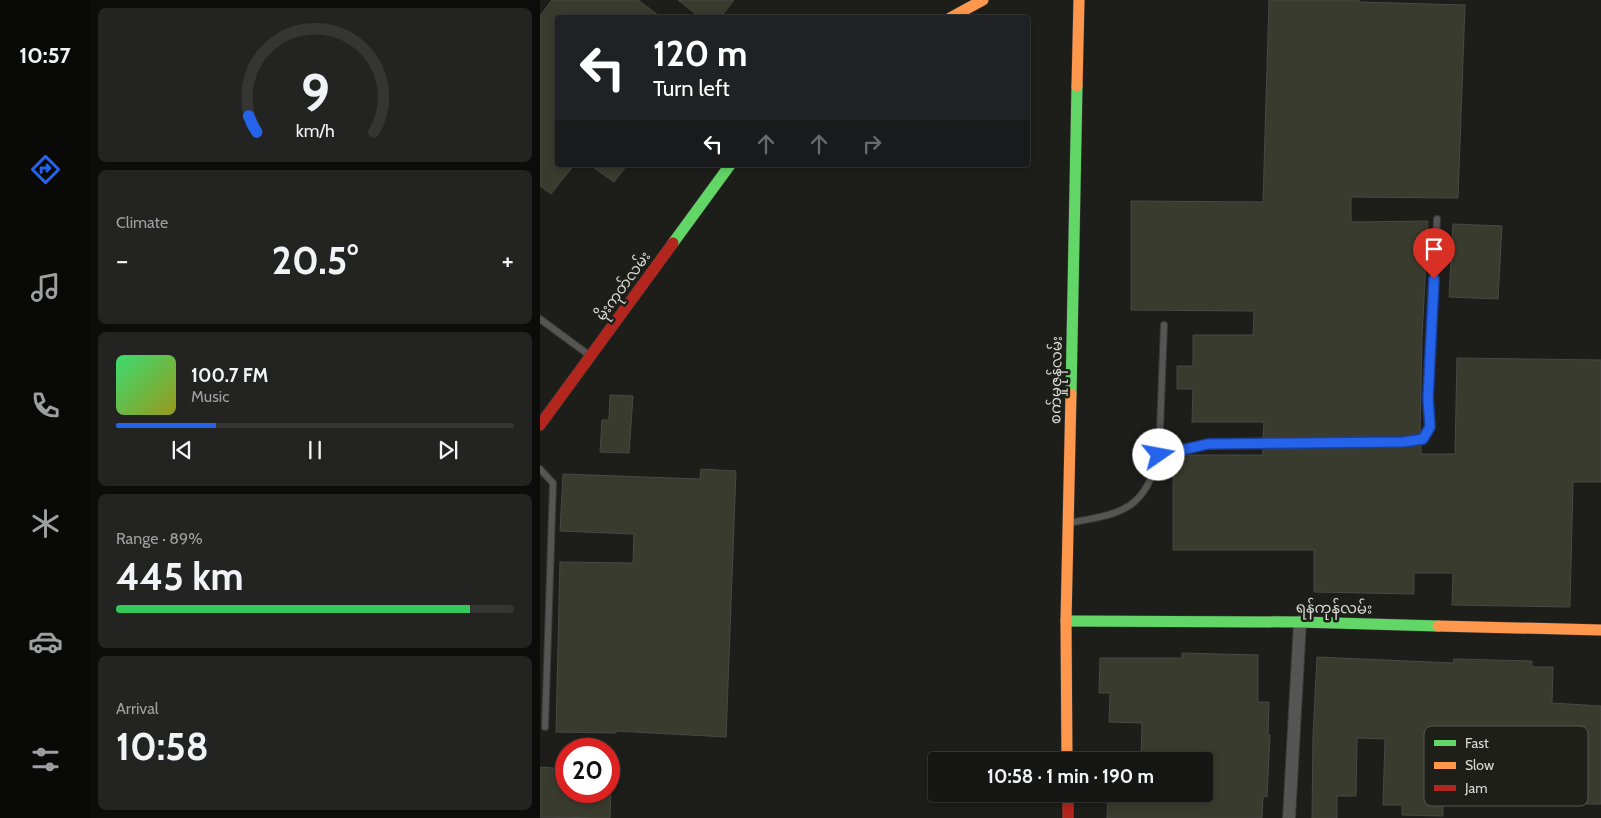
<!DOCTYPE html>
<meta charset="utf-8">
<style>
:root{--surface:#161614;--page:#232322;--text:#f1f3f6;--muted:#9e9fa0;--line:#353534;--accent:#2563eb}
body{margin:0;font-family:Cabin,"Noto Sans Myanmar",sans-serif;background:var(--page);color:var(--text);height:100vh;display:flex;flex-direction:column;font-size:19px;white-space:nowrap}
*{box-sizing:border-box;margin:0}
p{font-size:16px;color:var(--muted)}
.icon{flex:none;width:28px;height:28px;fill:none;stroke:currentColor;stroke-width:2;stroke-linecap:round;stroke-linejoin:round}
.map{position:relative;flex:1;overflow:hidden}
.sheet{display:flex;flex-direction:column;gap:8px;padding:8px;background:#0c0c0b;width:450px}
.sheet>*{flex:none}
.guide{position:absolute;left:15px;top:15px;width:475px;height:152px;border-radius:5px;box-shadow:0 2px 8px #0003,0 0 0 1px var(--line);background:#202124;color:#fff;overflow:hidden}
.speed{position:absolute;left:15px;top:738px;display:flex;gap:10px;font-size:25px;font-weight:700;text-align:center}
.speed>*{display:grid;place-content:center;width:65px;height:65px;border-radius:50%;background:var(--surface);box-shadow:0 2px 8px #0003,0 0 0 1px var(--line);line-height:1}
.speed .limit{border:8px solid #d22;background:#fff;color:#111}
.pin{position:absolute;display:grid;place-items:center;width:42px;height:42px;color:#fff;margin:-51px -21px;border-radius:50% 50% 50% 0;rotate:-45deg;box-shadow:0 0 5px #0007}
.pin .icon{rotate:45deg}
.me{position:absolute;width:55px;margin:-28px;rotate:78deg;stroke-linejoin:round;filter:drop-shadow(0 0 4px #0008)}
.turn{display:flex;align-items:center;gap:18px;height:105px;padding:0 15px;font-size:22px}
.turn .icon{width:65px;height:65px;stroke-width:2.5}
.turn b{display:block;font-size:35px;line-height:42px}
.lanes{display:flex;align-items:center;height:48px;padding:0 15px;background:#0003;justify-content:center;gap:25px;direction:ltr}
.lanes .off{opacity:.35}
.big{font-size:38px;font-weight:800;line-height:1.1}
.sheet .tile{flex:1;display:flex;flex-direction:column;justify-content:center;gap:8px;min-width:0;padding:0 18px;border-radius:8px;background:var(--page)}
.sheet .dial{align-items:center;gap:0}
.dial svg{height:130px;overflow:visible;fill:none;stroke:var(--line);stroke-width:7;stroke-linecap:round;text-anchor:middle}
.dial text{fill:var(--text);stroke:none}
.song{display:flex;align-items:center;gap:15px}
.cover{width:60px;height:60px;border-radius:8px;background:linear-gradient(135deg,hsl(140 70% 55%),hsl(60 70% 35%))}
.played{height:5px;border-radius:2px;background:linear-gradient(90deg,var(--accent) 25%,var(--line) 25%)}
.keys{display:flex;justify-content:space-around;direction:ltr}
.heat{display:flex;justify-content:space-between;align-items:center;font-size:28px;direction:ltr}
.charge{height:8px;border-radius:4px;background:linear-gradient(90deg,#34c759 89%,var(--line) 0)}
.trip{position:absolute;left:388px;top:752px;width:285px;height:50px;border-radius:5px;background:var(--surface);box-shadow:0 2px 8px #0003,0 0 0 1px var(--line);font-weight:800;line-height:50px;text-align:center}
main{display:flex;flex:1;min-height:0}
.tabs{display:flex;flex-direction:column;width:90px;justify-content:space-around;align-items:center;background:#090908;color:var(--muted)}
.tabs .icon{width:35px;height:35px}
.tabs .active{color:var(--accent)}
.tabs b{font-size:22px;color:var(--text)}
.map>svg:first-child{display:block}
.building{fill:#393b2e;stroke:#484945}
.lines{fill:none;stroke-linecap:round;stroke-linejoin:round}
.lane-casing{stroke:#393a37;stroke-width:8}
.street-casing{stroke:#393a37;stroke-width:14}
.fast-casing{stroke:#393a37;stroke-width:12}
.slow-casing{stroke:#393a37;stroke-width:12}
.jam-casing{stroke:#393a37;stroke-width:12}
.lane{stroke:#555653;stroke-width:6}
.street{stroke:#555653;stroke-width:12}
.fast{stroke:#63d668;stroke-width:11}
.slow{stroke:#ff974d;stroke-width:11}
.jam{stroke:#b3261e;stroke-width:11}
.route-casing{stroke:#184099;stroke-width:12}
.route{stroke:#2563eb;stroke-width:9}
.labels{text-anchor:middle;dominant-baseline:central;stroke-width:5;stroke-linejoin:round;paint-order:stroke}
.street-label{font-size:15px;fill:#d9dad6;stroke:#1e1f19}
.key{fill:#1e1f19;stroke:#565752;stroke-width:1}
.key-label{font-size:14px;fill:#d9dad6}
</style>
<main>
<nav class="tabs">
<b>10:57</b>
<svg class="icon active" aria-label="directions" viewBox="0 0 24 24"><path d="M12 3l9 9-9 9-9-9zM9 14v-3h6M13 9l2 2-2 2"/></svg>
<svg class="icon" aria-label="music" viewBox="0 0 24 24"><path d="M9 18V5l10-2v13"/><circle cx="6" cy="18" r="3"/><circle cx="16" cy="16" r="3"/></svg>
<svg class="icon" aria-label="phone" viewBox="0 0 24 24"><path d="M5 4h4l2 5-3 2q2 4 5 5l2-3 5 2v4C11 20 4 13 5 4z"/></svg>
<svg class="icon" aria-label="climate" viewBox="0 0 24 24"><path d="M12 3v18M4 7l16 10M4 17L20 7"/></svg>
<svg class="icon" aria-label="car" viewBox="0 0 24 24"><path d="M5 17H2v-5l4-1 3-4h7l3 4 3 1v5h-3M9 17h6M6 11h13"/><circle cx="7" cy="17" r="2"/><circle cx="17" cy="17" r="2"/></svg>
<svg class="icon" aria-label="filters" viewBox="0 0 24 24"><path d="M4 7h16M4 17h16"/><circle cx="9" cy="7" r="2"/><circle cx="15" cy="17" r="2"/></svg>
</nav>
<section class="sheet">
<div class="tile dial"><svg viewBox="0 0 100 80">
<path d="M14 69A42 42 0 1 1 86 69"/>
<path d="M14 69A42 42 0 0 1 9 59" stroke="#2563eb"/>
<text x="50" y="56" font-size="32" font-weight="700">9</text>
<text x="50" y="72" font-size="11">km/h</text>
</svg></div>
<div class="tile"><p>Climate</p>
<div class="heat"><a>−</a><b class="big">20.5°</b><a>+</a></div>
</div>
<div class="tile">
<div class="song"><i class="cover"></i><div><b>100.7 FM</b><p>Music</p></div></div>
<div class="played"></div>
<div class="keys"><svg class="icon" aria-label="previous" viewBox="0 0 24 24"><path d="M18 5L8 12l10 7zM5 5v14"/></svg><svg class="icon" aria-label="pause" viewBox="0 0 24 24"><path d="M8 5v14M16 5v14"/></svg><svg class="icon" aria-label="next" viewBox="0 0 24 24"><path d="M6 5l10 7-10 7zM19 5v14"/></svg></div>
</div>
<div class="tile"><p>Range · 89%</p><b class="big">445 km</b><div class="charge"></div></div>
<div class="tile"><p>Arrival</p><b class="big">10:58</b></div>
</section>
<div class="map">
<svg width="1061" height="818" viewBox="0 0 1061 818">
<rect width="100%" height="100%" fill="#1d1e1a"/>
<!-- building -->
<g class="building">
<path d="M12,0H98L122,18H18V165H34L11,194L0,186V16Z"/>
<path d="M138,0H194L180,18H161Z"/>
<path d="M729,0H819V2L925,5L918,198L811,197V222L888,221L882,337L880,434L863,437L723,438L724,422H652L653,389H637V366H653V335H713L714,311L591,310V201L723,202Z"/>
<path d="M50,165H87L74,182Z"/>
<path d="M913,224L962,226L958,299L909,297Z"/>
<path d="M917,358L1061,360V482H1033L1030,607L912,605L913,573H874V594L774,592V550H633V457L644,455H723V448L863,447L881,444V454H915Z"/>
<path d="M70,395L93,396L89,453L60,452L62,420H69Z"/>
<path d="M161,469L196,471L186,737L76,731V733L16,732L20,562L93,563L94,534L20,531L23,474L160,479Z"/>
<path d="M642,653L718,655V702H729L728,735H730L727,797L723,796L722,818H567L568,795L664,797V761H601L602,723L569,722L570,693H559L560,658H642Z"/>
<path d="M777,657L913,663L914,659L992,661V667H1013L1012,703L1061,706V804H1034V777L948,776V764L925,763L924,800H903V816L862,815V805H843L845,739L817,738L816,796H797V818H772L773,736Z"/>
<path d="M0,767L26,769V791H71L70,818L0,817Z"/>
</g>
<g class="lines">
<defs>
<g id="lane">
<path d="M0,319L49,355"/>
<path d="M619,455L668,444L863,442L883,439L890,427L888,398L897,219"/>
<path d="M0,469L13,483L5,727"/>
<path d="M529,523C582,513 603,512 619,455L624,325"/>
</g>
<path id="street" d="M749,818L760,622"/>
<g id="fast">
<path d="M133,243L190,165"/>
<path d="M531,394L537,86"/>
<path d="M526,621L760,622L898,626"/>
</g>
<g id="slow">
<path d="M410,18L443,0"/>
<path d="M537,86L539,0"/>
<path d="M898,626L1061,630"/>
<path d="M527,761L526,621L531,394"/>
</g>
<g id="jam">
<path d="M0,425L133,243"/>
<path d="M528,794V818"/>
</g>
</defs>
<!-- lane casing -->
<use href="#lane" class="lane-casing"/>
<!-- street casing -->
<use href="#street" class="street-casing"/>
<!-- fast casing -->
<use href="#fast" class="fast-casing"/>
<!-- slow casing -->
<use href="#slow" class="slow-casing"/>
<!-- jam casing -->
<use href="#jam" class="jam-casing"/>
<!-- lane -->
<use href="#lane" class="lane"/>
<!-- street -->
<use href="#street" class="street"/>
<!-- fast -->
<use href="#fast" class="fast"/>
<!-- slow -->
<use href="#slow" class="slow"/>
<!-- jam -->
<use href="#jam" class="jam"/>
</g>
<g class="lines">
<defs>
<path id="route" d="M619,455L668,444L863,442L883,439L890,427L888,398L894,279"/>
</defs>
<!-- route casing -->
<use href="#route" class="route-casing"/>
<!-- route -->
<use href="#route" class="route"/>
</g>
<g class="labels">
<!-- street labels -->
<g class="street-label">
<text transform="translate(83 286) rotate(-54)">မိုးကုတ်လမ်း</text>
<text transform="translate(516 380) rotate(-89)">စက်မှုဇုန်လမ်း</text>
<text transform="translate(794 608) rotate(1)">ရန်ကုန်လမ်း</text>
</g>
</g>
<!-- legend -->
<rect x="884" y="726" width="164" height="80" rx="8" class="key"/>
<rect x="894" y="740" width="22" height="6" fill="#63d668"/>
<rect x="894" y="762" width="22" height="7" fill="#ff974d"/>
<rect x="894" y="785" width="22" height="6" fill="#b3261e"/>
<g class="key-label">
<text x="925" y="748">Fast</text>
<text x="925" y="770">Slow</text>
<text x="925" y="793">Jam</text>
</g>
</svg>
<div class="speed"><div class="limit">20</div></div>
<div class="pin" style="left:894px;top:279px;background:#d93025"><svg class="icon" aria-label="arrive" viewBox="0 0 24 24"><path d="M6 21V4h12l-3 4 3 4H6"/></svg></div>
<svg class="me" style="left:619px;top:455px" viewBox="-20 -20 40 40"><circle r="19" fill="#fff"/><path d="M0-13L10 11 0 6-10 11z" fill="#2563eb"/></svg>
<div class="trip">10:58 · 1 min · 190 m</div>
<div class="guide">
<div class="turn"><svg class="icon" aria-label="left" viewBox="0 0 24 24"><path d="M17 20v-9H6M10 6l-5 5 5 5"/></svg><div><b>120 m</b>Turn left</div></div>
<div class="lanes"><svg class="icon" aria-label="left" viewBox="0 0 24 24"><path d="M17 20v-9H6M10 6l-5 5 5 5"/></svg><svg class="icon off" aria-label="ahead" viewBox="0 0 24 24"><path d="M12 20V5M6 11l6-6 6 6"/></svg><svg class="icon off" aria-label="ahead" viewBox="0 0 24 24"><path d="M12 20V5M6 11l6-6 6 6"/></svg><svg class="icon off" aria-label="right" viewBox="0 0 24 24"><path d="M7 20v-9h11M14 6l5 5-5 5"/></svg></div>
</div>
</div>
</main>
